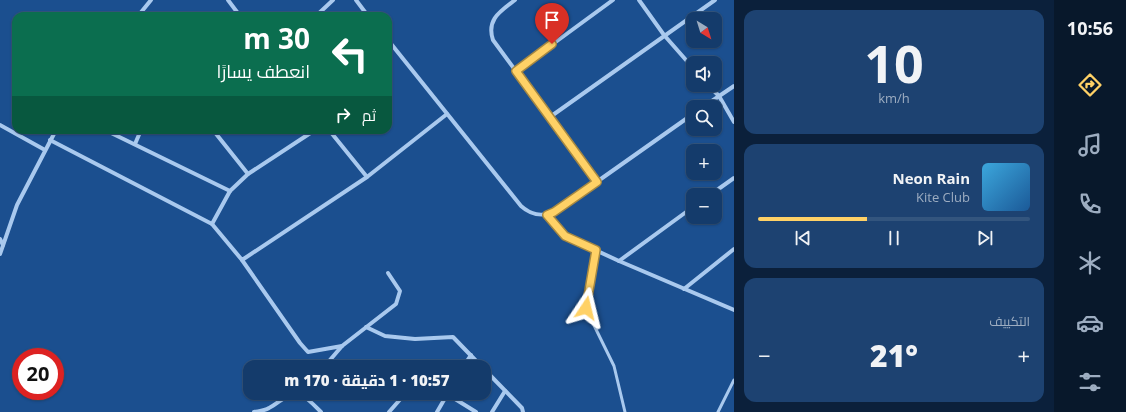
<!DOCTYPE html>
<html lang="ar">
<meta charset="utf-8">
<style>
:root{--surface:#143b6b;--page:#1d4271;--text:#f1f3f6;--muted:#9dadc1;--line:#33557e;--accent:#ffd166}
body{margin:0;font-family:"Open Sans",Cairo,sans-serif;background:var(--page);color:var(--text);direction:rtl;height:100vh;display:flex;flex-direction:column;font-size:15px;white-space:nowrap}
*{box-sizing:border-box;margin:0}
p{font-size:13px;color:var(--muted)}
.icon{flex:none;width:22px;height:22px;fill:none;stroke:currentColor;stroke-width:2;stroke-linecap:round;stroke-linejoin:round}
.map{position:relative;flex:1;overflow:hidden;direction:ltr}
.panel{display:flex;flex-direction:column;gap:10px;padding:10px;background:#0b203b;width:320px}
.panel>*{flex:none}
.top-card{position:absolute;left:12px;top:12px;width:380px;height:122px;border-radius:12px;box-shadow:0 1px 3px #0004,0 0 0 1px var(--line);direction:rtl;background:#0b6e4f;color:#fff;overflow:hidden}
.needle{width:26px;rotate:142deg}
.controls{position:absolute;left:686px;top:12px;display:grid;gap:8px}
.controls a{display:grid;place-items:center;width:36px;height:36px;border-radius:8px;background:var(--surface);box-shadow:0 1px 3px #0004,0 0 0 1px var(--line);font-size:20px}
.speed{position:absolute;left:12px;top:348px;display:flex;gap:8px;font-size:20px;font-weight:700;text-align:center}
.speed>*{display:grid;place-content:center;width:52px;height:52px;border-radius:50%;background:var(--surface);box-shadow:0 1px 3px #0004,0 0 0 1px var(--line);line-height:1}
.speed .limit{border:6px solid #d22;background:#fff;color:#111}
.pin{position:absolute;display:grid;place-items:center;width:34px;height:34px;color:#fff;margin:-41px -17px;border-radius:50% 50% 50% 0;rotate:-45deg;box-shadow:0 0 4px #0007}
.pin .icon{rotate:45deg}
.me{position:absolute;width:44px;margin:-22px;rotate:10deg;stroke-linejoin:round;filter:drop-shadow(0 0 3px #0008)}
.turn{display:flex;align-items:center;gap:14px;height:84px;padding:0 16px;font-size:18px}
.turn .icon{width:52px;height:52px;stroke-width:2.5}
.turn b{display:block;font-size:28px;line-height:34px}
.then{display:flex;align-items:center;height:38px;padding:0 16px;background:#0003;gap:8px;font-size:15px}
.big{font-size:30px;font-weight:800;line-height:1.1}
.panel .card{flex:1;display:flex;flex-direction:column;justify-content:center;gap:6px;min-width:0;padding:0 14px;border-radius:12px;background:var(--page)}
.panel .dial{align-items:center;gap:0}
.dial b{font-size:52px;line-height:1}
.song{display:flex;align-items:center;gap:12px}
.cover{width:48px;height:48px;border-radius:6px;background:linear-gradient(135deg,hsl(200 70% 55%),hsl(210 70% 35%))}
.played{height:4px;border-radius:2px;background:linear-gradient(90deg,var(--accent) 40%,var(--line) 40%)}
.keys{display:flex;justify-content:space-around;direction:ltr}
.heat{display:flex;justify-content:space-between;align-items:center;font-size:22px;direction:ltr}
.trip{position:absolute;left:243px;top:360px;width:248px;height:40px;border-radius:12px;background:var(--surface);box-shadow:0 1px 3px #0004,0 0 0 1px var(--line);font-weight:800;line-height:40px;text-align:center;direction:rtl}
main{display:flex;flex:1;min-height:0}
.tab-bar{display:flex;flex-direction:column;width:72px;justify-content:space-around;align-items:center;background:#08182b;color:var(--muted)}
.tab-bar .icon{width:28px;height:28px}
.tab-bar .selected{color:var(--accent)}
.tab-bar b{font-size:18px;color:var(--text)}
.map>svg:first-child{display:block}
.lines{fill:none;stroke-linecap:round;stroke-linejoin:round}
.service{stroke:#a9c9ee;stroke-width:3}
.minor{stroke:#a9c9ee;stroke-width:4}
.route-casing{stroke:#a68842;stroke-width:10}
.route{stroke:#ffd166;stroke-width:7}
</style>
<main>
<nav class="tab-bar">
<b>10:56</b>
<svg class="icon selected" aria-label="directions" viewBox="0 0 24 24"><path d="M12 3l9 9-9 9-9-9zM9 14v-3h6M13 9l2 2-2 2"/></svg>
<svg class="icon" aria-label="music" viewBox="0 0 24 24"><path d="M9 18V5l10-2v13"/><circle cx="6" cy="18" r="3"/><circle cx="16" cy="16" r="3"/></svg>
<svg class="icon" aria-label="phone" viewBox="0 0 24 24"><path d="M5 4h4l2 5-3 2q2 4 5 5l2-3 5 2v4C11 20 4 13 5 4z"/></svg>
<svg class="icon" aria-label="climate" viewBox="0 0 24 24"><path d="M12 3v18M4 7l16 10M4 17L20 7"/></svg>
<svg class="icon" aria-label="car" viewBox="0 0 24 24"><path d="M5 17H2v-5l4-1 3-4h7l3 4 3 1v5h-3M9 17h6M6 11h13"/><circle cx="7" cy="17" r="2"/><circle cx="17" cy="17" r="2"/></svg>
<svg class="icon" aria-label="filters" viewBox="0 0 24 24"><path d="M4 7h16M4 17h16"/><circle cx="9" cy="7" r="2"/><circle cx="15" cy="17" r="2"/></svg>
</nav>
<section class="panel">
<div class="card dial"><b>10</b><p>km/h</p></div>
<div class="card">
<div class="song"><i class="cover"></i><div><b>Neon Rain</b><p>Kite Club</p></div></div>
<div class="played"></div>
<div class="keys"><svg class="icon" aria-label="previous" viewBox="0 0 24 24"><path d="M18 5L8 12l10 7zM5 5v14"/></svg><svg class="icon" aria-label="pause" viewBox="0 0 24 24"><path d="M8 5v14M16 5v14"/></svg><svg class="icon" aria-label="next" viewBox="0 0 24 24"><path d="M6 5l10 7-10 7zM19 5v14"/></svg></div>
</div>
<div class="card"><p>التكييف</p>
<div class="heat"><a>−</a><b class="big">21°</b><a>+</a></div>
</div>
</section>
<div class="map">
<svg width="734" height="412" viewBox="0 0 734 412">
<rect width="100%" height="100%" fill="#1b4f8f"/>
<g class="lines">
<!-- service -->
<g class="service">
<path d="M596,250L586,309L614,366L625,412"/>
<path d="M718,412L734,380"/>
</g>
<!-- minor -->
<g class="minor">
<path d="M228,0L240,16"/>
<path d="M356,0L368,16"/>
<path d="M515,0C501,11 486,19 493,40L597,182"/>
<path d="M639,0L664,35L693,68"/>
<path d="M138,16L151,0"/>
<path d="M316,16L333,0"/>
<path d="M388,40L521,206C531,215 541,217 554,212L693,114"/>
<path d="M516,71L613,0"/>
<path d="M708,85L719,96L734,122"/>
<path d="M703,107L734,86"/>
<path d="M550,117L715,0"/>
<path d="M0,125L45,150"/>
<path d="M105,130L230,191"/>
<path d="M213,130L248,174"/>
<path d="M329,130L367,177"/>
<path d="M50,140L212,224L242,260L367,177L447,114"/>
<path d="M135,144L141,130"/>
<path d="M710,195L734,178"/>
<path d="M547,215L565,236L619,261L734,310"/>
<path d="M212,224L230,191L248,174L315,130"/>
<path d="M0,239L3,245"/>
<path d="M0,254L17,205L56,130"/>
<path d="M242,260L300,343L308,352L342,346"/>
<path d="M619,261L693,207"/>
<path d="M684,289L734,249"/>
<path d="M366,327L385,336L415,339L453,337L482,367"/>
<path d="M324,367L342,346L396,304L400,291L388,273"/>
<path d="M463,367L471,355"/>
<path d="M484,369L522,408L523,412"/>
<path d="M447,394L476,412"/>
<path d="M254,412C259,411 264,411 269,408C278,404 289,391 299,394C307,397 315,406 321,412"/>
<path d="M389,412L404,395"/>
<path d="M437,412L448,393"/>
<path d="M492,412L505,391"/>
</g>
</g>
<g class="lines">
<defs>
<path id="route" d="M552,44L516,71L597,182L554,212L547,215L565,236L596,250L586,308"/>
</defs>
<!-- route casing -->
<use href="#route" class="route-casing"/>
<!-- route -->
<use href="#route" class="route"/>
</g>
</svg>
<div class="controls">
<a><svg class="needle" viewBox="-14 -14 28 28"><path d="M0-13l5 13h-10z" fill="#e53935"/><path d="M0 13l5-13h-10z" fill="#9dadc1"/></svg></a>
<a><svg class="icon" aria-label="sound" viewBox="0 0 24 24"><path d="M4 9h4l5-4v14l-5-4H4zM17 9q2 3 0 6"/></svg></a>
<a><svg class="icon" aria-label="search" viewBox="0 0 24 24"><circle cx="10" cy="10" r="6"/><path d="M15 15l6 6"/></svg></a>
<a>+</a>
<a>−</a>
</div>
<div class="speed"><div class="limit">20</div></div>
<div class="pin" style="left:552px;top:44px;background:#d93025"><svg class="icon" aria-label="arrive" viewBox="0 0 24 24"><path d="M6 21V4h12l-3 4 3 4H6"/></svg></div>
<svg class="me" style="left:586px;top:308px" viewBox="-20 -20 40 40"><path d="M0-17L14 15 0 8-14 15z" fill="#ffd166" stroke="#fff" stroke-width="4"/></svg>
<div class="trip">10:57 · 1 دقيقة · 170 m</div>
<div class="top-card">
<div class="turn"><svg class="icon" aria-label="left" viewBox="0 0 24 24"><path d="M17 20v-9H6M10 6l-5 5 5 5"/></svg><div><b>30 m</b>انعطف يسارًا</div></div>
<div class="then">ثم<svg class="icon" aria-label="right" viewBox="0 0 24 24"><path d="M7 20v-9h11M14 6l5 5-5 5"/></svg></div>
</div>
</div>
</main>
